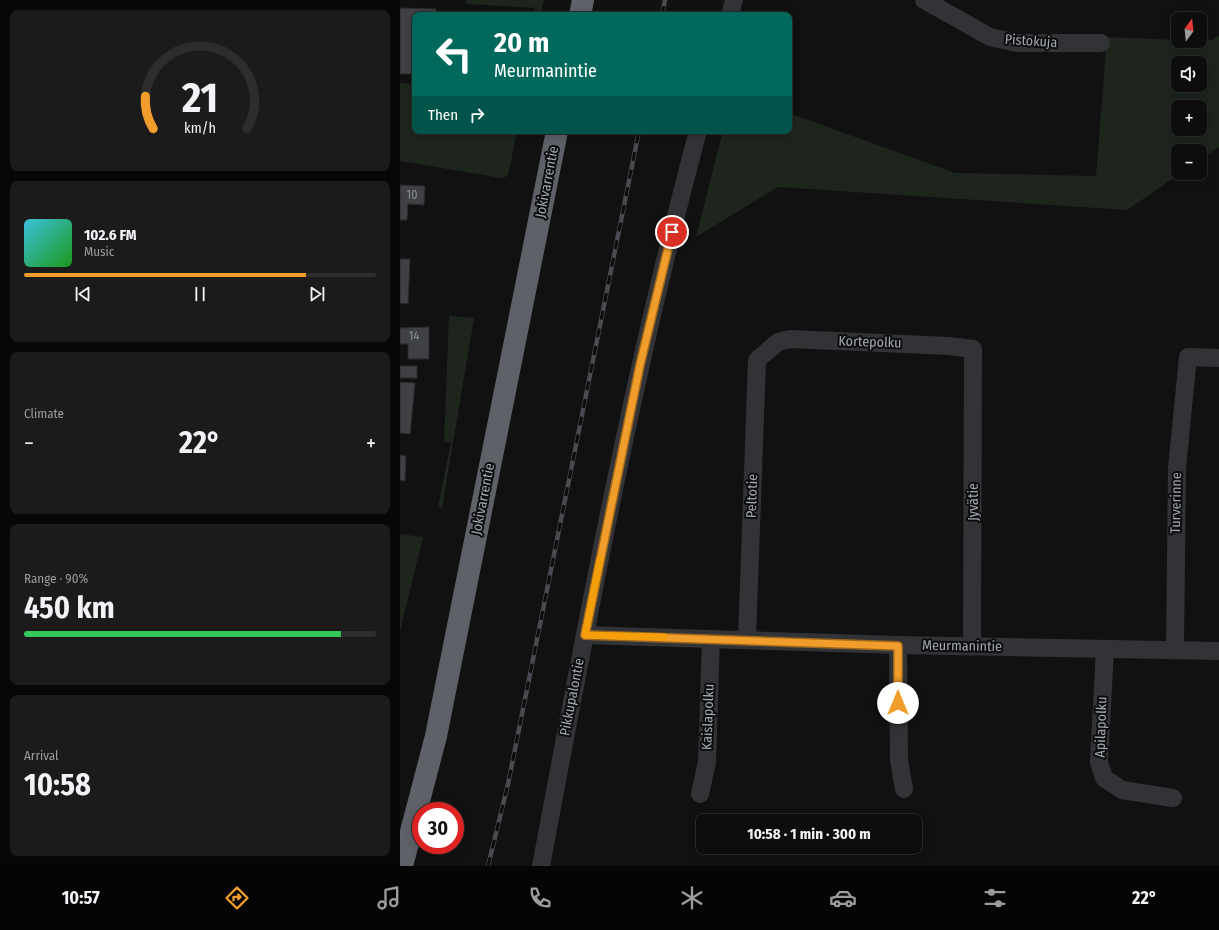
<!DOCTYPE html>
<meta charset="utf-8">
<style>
:root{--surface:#0d0d0e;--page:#1b1b1c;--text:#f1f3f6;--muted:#9a9c9e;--line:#2d2d2e;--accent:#f09d2b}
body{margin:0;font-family:"Fira Sans Condensed",sans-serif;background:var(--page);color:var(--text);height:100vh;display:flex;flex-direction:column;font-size:15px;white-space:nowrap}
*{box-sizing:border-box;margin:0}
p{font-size:13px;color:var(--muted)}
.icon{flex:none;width:22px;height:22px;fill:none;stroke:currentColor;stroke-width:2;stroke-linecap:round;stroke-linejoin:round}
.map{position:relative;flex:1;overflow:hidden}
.drawer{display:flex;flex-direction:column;gap:10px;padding:10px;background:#070708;width:400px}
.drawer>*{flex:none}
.banner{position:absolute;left:12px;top:12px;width:380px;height:122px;border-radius:8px;box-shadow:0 2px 10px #0003,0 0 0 1px var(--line);background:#00695c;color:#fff;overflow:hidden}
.needle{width:26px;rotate:15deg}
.buttons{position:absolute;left:771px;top:12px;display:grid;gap:8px}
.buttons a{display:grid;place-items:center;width:36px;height:36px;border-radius:8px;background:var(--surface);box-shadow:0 2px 10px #0003,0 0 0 1px var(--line);font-size:20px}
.speed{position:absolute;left:12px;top:802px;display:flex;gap:8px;font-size:20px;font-weight:700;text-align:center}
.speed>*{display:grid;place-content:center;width:52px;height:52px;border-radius:50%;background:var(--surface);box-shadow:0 2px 10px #0003,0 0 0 1px var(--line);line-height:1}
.speed .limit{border:6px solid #d22;background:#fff;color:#111}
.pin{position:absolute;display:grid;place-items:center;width:34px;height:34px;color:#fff;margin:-17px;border:2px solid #fff;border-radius:50%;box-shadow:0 1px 4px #0007}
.me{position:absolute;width:44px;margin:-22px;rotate:0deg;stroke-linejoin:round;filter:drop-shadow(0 0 3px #0008)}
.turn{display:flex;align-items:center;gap:14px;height:84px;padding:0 16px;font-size:18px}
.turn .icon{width:52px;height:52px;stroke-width:2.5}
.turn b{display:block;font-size:28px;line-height:34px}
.then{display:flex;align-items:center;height:38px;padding:0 16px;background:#0003;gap:8px;font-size:15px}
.big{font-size:30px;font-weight:700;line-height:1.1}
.drawer .widget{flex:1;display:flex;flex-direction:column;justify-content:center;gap:6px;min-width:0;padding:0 14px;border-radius:8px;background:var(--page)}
.drawer .dial{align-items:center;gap:0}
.dial svg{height:104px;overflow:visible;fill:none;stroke:var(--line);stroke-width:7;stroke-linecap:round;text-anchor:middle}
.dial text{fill:var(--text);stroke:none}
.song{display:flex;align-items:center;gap:12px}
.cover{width:48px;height:48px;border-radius:6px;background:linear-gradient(135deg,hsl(190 70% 55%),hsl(120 70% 35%))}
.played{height:4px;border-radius:2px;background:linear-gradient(90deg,var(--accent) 80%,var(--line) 80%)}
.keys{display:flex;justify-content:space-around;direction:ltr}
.heat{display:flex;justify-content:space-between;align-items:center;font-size:22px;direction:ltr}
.charge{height:6px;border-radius:3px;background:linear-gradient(90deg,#34c759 90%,var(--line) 0)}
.trip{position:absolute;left:296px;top:814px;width:226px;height:40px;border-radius:8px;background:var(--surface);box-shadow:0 2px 10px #0003,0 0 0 1px var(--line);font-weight:700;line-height:40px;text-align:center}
.tab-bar{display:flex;height:64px;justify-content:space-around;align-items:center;background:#050506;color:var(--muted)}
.tab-bar .icon{width:28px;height:28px}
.tab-bar .on{color:var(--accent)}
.tab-bar b{font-size:18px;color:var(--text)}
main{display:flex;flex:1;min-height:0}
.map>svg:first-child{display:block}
.green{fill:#1d251d;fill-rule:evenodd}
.building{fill:#3f4145;stroke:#2b2b2e}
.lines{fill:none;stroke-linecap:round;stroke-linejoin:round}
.street{stroke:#323337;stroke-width:18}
.highway{stroke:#5e6168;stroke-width:22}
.rail-casing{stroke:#494b50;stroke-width:4.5}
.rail{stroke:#0c0c0d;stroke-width:3;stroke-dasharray:9;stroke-linecap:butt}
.route-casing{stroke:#9c661c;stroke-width:10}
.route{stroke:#f09d2b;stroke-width:7}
.slow{stroke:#f59e0b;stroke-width:7}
.labels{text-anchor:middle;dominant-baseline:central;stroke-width:4;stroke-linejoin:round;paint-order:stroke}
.number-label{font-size:12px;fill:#898e98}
.street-label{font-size:14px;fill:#a2a8b3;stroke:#0c0c0d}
</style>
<main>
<section class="drawer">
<div class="widget dial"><svg viewBox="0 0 100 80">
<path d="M14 69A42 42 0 1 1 86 69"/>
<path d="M14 69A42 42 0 0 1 8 44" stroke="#f09d2b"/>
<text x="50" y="56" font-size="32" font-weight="700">21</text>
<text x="50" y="72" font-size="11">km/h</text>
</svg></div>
<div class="widget">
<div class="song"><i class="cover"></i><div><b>102.6 FM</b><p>Music</p></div></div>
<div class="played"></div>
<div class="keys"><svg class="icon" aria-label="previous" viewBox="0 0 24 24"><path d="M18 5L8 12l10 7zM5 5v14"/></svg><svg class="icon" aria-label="pause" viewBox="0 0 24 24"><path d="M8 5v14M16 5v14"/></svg><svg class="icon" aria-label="next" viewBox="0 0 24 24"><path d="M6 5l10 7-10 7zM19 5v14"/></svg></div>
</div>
<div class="widget"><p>Climate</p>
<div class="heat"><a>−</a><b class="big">22°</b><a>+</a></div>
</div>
<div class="widget"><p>Range · 90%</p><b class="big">450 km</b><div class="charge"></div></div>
<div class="widget"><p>Arrival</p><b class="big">10:58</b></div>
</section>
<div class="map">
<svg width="819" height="866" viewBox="0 0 819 866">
<rect width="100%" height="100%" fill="#111112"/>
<!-- green -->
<g class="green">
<path d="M66,0H144L141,15H134L135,8L66,4Z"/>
<path d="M819,35V147L800,160V151H778V173H781L727,210L378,187L296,237L323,131H389V113L555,173L696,176L707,37L800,41V39L812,40ZM778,63H800V85H778ZM778,107H800V129H778Z"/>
<path d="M0,83L15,84V131H117L108,176L101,178L0,161Z"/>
<path d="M49,316L74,318L42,508L38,507L51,442H44Z"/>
<path d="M0,534L23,537L0,632Z"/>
</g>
<!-- building -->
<g class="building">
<path d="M0,8L36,9V15H15V74H0Z"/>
<path d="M0,185L25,186L24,205L8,204L7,220H0Z"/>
<path d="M0,259H10L8,304L0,303Z"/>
<path d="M29,327V359H8V344H0V328Z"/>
<rect x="0" y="366" width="17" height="12"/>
<path d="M0,382L15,383L10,434L0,433Z"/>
<path d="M0,455L6,456L5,481L0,480Z"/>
</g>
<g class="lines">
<!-- street -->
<g class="street">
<path d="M524,0L590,37L617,43H701"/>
<path d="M330,15L334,0"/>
<path d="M185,635L498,645L819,651"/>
<path d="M347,639L357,360L378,342L390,339L549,346L573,349L572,646"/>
<path d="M498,645L499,760L504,789"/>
<path d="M705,650L699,762L704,778L722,790L773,798"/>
<path d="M775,650L777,468L788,357L819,358"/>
<path d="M300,794L307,762L311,639"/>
<path d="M141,866C187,620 233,373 298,131"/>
</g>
<!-- highway -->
<g class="highway">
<path d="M180,15L183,0"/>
<path d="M2,866L36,736L157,131"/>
</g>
<defs>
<g id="rail">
<path d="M262,15L265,0"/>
<path d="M88,866L108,784L239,131"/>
</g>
</defs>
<!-- rail casing -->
<use href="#rail" class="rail-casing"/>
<!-- rail -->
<use href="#rail" class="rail"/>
</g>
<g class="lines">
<defs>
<path id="route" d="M272,232L240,365L185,635L498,646V703"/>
</defs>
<!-- route casing -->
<use href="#route" class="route-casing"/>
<!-- route -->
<use href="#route" class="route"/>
<!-- slow -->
<path class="slow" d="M200,559L185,635L264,637"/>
</g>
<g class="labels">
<!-- number labels -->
<g class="number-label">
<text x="12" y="195">10</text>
<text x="14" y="336">14</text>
</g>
<!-- street labels -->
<g class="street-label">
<text transform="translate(631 41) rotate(4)">Pistokuja</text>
<text transform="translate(147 182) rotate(-79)">Jokivarrentie</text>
<text transform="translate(470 342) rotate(2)">Kortepolku</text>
<text transform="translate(352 496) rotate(-88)">Peltotie</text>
<text transform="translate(83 499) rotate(-79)">Jokivarrentie</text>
<text transform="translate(573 502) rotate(-90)">Jyvätie</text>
<text transform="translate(776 503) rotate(-89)">Turverinne</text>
<text transform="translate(562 646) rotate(1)">Meurmanintie</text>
<text transform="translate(172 697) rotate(-79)">Pikkupalontie</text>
<text transform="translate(308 717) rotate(-88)">Kaislapolku</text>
<text transform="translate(701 727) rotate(-88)">Apilapolku</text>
</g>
</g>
</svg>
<div class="buttons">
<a><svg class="needle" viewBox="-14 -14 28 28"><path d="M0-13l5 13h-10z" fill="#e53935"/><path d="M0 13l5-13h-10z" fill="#9a9c9e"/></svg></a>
<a><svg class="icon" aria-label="sound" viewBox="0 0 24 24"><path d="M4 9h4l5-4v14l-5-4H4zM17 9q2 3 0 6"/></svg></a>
<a>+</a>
<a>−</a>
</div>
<div class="speed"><div class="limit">30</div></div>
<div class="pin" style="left:272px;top:232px;background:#d93025"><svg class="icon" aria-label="arrive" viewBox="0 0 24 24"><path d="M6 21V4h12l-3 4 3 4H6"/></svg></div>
<svg class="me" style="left:498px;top:703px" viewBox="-20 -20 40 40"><circle r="19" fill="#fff"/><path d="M0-13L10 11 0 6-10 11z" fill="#f09d2b"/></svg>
<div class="trip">10:58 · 1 min · 300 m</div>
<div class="banner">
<div class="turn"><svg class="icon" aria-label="left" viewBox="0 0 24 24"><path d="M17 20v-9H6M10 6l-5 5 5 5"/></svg><div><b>20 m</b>Meurmanintie</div></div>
<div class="then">Then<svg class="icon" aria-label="right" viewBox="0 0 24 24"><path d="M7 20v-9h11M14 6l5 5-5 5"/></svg></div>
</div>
</div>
</main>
<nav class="tab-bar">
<b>10:57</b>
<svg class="icon on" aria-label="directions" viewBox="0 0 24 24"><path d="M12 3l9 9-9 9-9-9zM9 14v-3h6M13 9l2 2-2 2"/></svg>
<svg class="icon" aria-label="music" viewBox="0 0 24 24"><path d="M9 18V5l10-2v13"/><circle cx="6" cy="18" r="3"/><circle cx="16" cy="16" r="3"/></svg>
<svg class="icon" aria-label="phone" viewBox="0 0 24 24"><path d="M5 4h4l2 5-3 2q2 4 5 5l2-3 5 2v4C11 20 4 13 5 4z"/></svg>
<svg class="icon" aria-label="climate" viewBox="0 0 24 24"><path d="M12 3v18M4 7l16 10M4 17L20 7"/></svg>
<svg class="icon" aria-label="car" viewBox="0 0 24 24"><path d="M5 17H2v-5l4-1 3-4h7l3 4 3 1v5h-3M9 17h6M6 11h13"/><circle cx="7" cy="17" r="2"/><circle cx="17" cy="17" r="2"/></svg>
<svg class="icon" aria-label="filters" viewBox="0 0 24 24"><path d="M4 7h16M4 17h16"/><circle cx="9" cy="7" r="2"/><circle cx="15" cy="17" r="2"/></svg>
<b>22°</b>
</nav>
